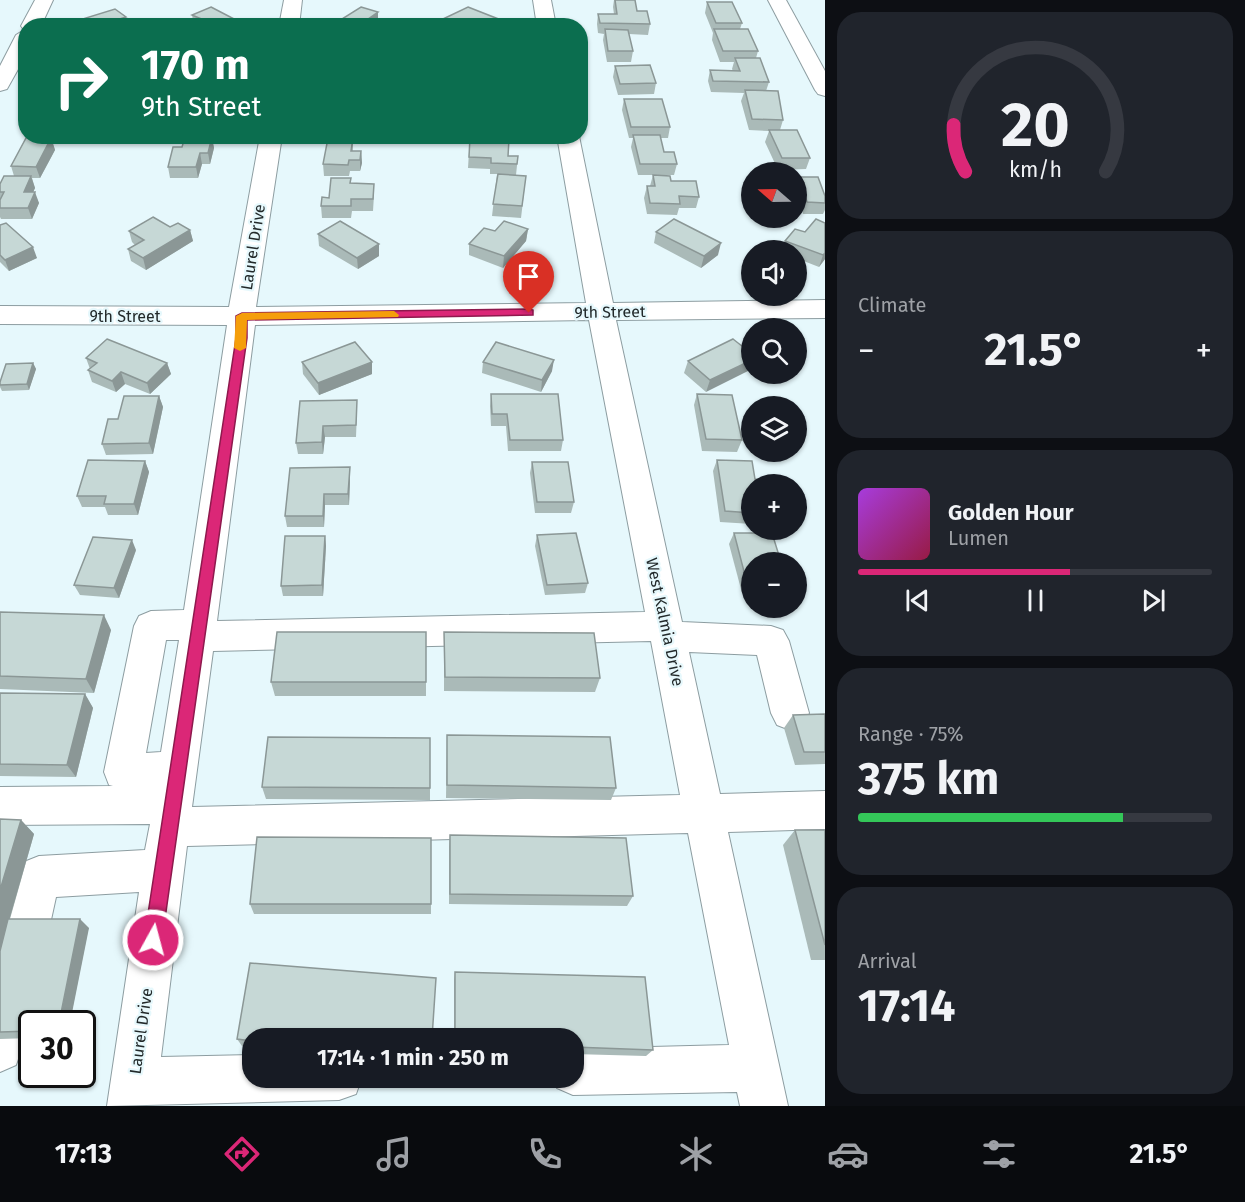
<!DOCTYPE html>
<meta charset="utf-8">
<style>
:root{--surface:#171b24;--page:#20242c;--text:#f1f3f6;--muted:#9ea1a6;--line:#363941;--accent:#db2777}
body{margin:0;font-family:"Fira Sans",sans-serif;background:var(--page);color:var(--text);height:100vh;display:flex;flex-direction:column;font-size:22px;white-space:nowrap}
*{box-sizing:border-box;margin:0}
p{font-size:20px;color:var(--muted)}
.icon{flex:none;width:33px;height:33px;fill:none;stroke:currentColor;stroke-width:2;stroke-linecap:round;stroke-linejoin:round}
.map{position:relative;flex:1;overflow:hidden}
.sheet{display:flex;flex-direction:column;gap:12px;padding:12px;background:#0d0f14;width:420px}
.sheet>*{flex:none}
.hud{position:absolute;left:18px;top:18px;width:570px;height:126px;border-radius:24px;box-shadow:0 2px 4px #0004;background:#0b6e4f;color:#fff;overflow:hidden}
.needle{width:39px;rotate:290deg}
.fabs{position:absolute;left:741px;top:162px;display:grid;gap:12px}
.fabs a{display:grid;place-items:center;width:66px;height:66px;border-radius:50%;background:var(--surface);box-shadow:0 2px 4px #0004;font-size:30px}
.speed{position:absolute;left:18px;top:1010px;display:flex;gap:12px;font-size:30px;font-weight:700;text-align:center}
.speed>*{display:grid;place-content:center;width:78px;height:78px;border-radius:50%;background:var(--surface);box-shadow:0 2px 4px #0004;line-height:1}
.speed .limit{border:3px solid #111;border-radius:9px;background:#fff;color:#111}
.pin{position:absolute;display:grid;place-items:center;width:51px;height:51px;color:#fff;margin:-62px -26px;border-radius:50% 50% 50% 0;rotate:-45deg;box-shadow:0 0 6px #0007}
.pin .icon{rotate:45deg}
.me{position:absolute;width:66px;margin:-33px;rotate:7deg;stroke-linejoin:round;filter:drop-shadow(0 0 4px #0008)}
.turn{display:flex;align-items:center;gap:21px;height:126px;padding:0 24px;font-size:27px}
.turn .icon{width:78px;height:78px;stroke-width:2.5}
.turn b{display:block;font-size:42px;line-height:51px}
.big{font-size:45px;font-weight:700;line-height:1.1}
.sheet .widget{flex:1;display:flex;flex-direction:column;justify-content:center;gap:9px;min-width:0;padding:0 21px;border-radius:24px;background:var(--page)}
.sheet .dial{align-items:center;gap:0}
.dial svg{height:156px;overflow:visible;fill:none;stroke:var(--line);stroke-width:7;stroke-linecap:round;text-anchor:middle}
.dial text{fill:var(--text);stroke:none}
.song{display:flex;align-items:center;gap:18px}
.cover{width:72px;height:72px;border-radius:9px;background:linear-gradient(135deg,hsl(280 70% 55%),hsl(340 70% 35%))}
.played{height:6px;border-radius:3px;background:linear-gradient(90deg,var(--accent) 60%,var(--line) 60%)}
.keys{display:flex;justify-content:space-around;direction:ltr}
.heat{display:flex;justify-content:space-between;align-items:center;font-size:33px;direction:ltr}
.charge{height:9px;border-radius:4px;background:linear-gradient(90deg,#34c759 75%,var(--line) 0)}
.trip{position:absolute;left:242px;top:1028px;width:342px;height:60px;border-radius:24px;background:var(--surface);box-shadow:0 2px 4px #0004;font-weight:700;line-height:60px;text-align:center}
.tabs{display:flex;height:96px;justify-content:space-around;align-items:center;background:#090b0e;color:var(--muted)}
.tabs .icon{width:42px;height:42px}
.tabs .current{color:var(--accent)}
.tabs b{font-size:27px;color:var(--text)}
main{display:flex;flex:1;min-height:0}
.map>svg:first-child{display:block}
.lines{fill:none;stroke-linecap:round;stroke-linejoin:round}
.minor-casing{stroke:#8d9da1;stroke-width:2}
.minor{fill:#fff;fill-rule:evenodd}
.wall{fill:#aabab8}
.shaded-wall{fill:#8b9796}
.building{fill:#c6d8d6;stroke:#8b9796;stroke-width:1.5}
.route{fill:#db2777;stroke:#8e194d;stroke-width:1.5}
.slow{fill:#f59e0b}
.labels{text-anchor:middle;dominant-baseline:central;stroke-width:4.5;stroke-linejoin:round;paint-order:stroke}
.street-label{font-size:16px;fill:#22292a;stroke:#e6f8fc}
</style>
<main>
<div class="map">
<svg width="825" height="1106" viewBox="0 0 825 1106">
<rect width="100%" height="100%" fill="#e6f8fc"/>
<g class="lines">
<defs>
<g id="minor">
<path d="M35,0H53L41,26H26V55L7,89L0,91V66L16,35L24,30L21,26Z"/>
<path d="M284,0H302L299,26H279Z"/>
<path d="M533,0H551L556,26H537Z"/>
<path d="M768,0H786L825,71V96L818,94L815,90Z"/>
<path d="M260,136H282L256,307L586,303L557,136H579L613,303L825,300V318L616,320L682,622L771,626L783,630L789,641L809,713L803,725L790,730L777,725L771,713L757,655L689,652L720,794L825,791V829L728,832L788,1106H740L737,1092L573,1095L557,1088L552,1077H573V1049L729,1045L688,833L187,846L161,1057L252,1055V1077H362L356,1094L339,1100L107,1106L139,892L56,897L49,929L43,944L28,950L13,944L7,929L18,877L24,862L39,856L145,850L150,824L0,825V787L113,786L109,785L104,772L134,626L139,616L151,611L184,610L227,325L0,324V306L229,307ZM589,320L645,612L217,621L255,325ZM166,640H179L161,752L146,753ZM651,641L680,795L192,807L213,651Z"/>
<path d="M2,1015L18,1022L25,1038L16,1065L0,1072V1016Z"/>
</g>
</defs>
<!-- minor casing -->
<use href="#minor" class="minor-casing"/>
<!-- minor -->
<use href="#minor" class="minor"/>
</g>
<!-- wall -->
<g class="wall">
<path d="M614,0H635L637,11L650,24L648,35L629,34L633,51L631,62H607L603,40L604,34L598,33L597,24L598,14H614L613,7Z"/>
<path d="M707,2L742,23L740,29L758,51L756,58L769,82L766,91L783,120L780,130L810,158L806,169L778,170L765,142L769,131L749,130L741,101L744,93L711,92L708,81L710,70L733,71L732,69L734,62H720L712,40L713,33L705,13Z"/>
<path d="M192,15L238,21V26H194Z"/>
<path d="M445,18L501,26H445Z"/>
<path d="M615,66L656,83L654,94L618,95L613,77Z"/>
<path d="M624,99L670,127L668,138H660L664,152L677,164L674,175H638L631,147L633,138H629L622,110Z"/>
<path d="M30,136H67L65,140H52L55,150L40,178H32L35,188L33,192L39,203L32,219H1L0,217V184L14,176L11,166L30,138Z"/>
<path d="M188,136H216L214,140H212L214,148L210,164H202L198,178H170L168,167L182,147Z"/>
<path d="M329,136H369L368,139H353V151H361L362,163L360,171H350L349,176H324L323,164Z"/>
<path d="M470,136H512L511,140H509L508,156H518L516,175L526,176L521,218L492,216L497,174H490V169L468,168Z"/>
<path d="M653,175L671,181L699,197L696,208H679L677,215L647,214L644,198L647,186H650Z"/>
<path d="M796,177L825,196V210L823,214H803L800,204H796Z"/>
<path d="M351,178V183L374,195L373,211H352L351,218H322L321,206L329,198Z"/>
<path d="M825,223V259L819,267L796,258V250H782L785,241Z"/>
<path d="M0,225L37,258L9,271L0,262Z"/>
<path d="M170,227L190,230L193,241L146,270L131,261L128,249L135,245L132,242L129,231Z"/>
<path d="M528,229L526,241L503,268L469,255V244L495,231Z"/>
<path d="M656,232L718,255L701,268L654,243Z"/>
<path d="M318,234L379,256L358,269L319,246Z"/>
<path d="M733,339L706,392L684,373L688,361Z"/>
<path d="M86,358L167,363L171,374L150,394L125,384L116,392L92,382L88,370L90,369Z"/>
<path d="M302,362L372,374L319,395L303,374Z"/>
<path d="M483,362L552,371L541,392L482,373Z"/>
<path d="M33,363L36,369L29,390L2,391L0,387V382Z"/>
<path d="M491,394L563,440L561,451H508L506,426H491L490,406Z"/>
<path d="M697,394L742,440L737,452L702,451L694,405Z"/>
<path d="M159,396L163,407L153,454L106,455L102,444L118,419Z"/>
<path d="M300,401L357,411L356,437H325L323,454H298L296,443Z"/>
<path d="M717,460L755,479L752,484V524L720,522L713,471Z"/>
<path d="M145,461L149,472L138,515H108L105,507H82L77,496Z"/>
<path d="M532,462L574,502L571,513H535L530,473Z"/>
<path d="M350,467V478L349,505H325L324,527H287L285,516Z"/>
<path d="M734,533L752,562V593H742L729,544Z"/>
<path d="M537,535L588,583L585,593L545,595L535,546Z"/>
<path d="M325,536L326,546L323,596H283L281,586Z"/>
<path d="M136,550L119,598L80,595L74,585Z"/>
<path d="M0,612L111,630L94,693L0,689Z"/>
<path d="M426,632V696H275L271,682Z"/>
<path d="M444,632L600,678L595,692L444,691Z"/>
<path d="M0,693L85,694L93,708L76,777L0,776Z"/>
<path d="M825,714V764L795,765L784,728L793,715Z"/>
<path d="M447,735L616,788L611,800L446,798Z"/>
<path d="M262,787L430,788V800L266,799Z"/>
<path d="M0,819L21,820L34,834L10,919L89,928L32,1023V1038L0,1039Z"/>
<path d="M795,830H825V960H811L783,845Z"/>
<path d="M450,835L633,896L627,906L449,904V847Z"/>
<path d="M250,904H431V914H254Z"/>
<path d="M455,972L653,1050L646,1056L573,1054V1038H454V980Z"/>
<path d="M252,1038V1047L242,1046L237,1039Z"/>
</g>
<!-- shaded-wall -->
<g class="shaded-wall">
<path d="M378,12V23L374,26H358Z"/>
<path d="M126,17L128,26H111L110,22Z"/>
<path d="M501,20V26H491Z"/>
<path d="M238,21V26H228Z"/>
<path d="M212,137L214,148L210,164L208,153Z"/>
<path d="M51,138L55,150L40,178L36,167Z"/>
<path d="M361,151L362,163L360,171V160Z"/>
<path d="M200,153L202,164L198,178L196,167Z"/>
<path d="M31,176L35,188L28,203L24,192Z"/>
<path d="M35,192L39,203L32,219L28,208Z"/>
<path d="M528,229L526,241L503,268L504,256Z"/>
<path d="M190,230L193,241L146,270L143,258Z"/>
<path d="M721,243L718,255L701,268L704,256Z"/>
<path d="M379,244V256L358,269L357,258Z"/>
<path d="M33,247L37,258L9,271L5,260Z"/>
<path d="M825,253V259L819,267L823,255Z"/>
<path d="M554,360L552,371L541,392L542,380Z"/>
<path d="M752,360V369L706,392L710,380Z"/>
<path d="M372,362V374L319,395L318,383Z"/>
<path d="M33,363L36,369L29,390L27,384Z"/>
<path d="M167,363L171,374L150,394L147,383Z"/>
<path d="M121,372L125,384L116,392L112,381Z"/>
<path d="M159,396L163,407L153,454L149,443Z"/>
<path d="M323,426L325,437L323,454L322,442Z"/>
<path d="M145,461L149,472L138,515L134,504Z"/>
<path d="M350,467V478L349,505L348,494Z"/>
<path d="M324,494L325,505L324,527L323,516Z"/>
<path d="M325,536L326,546L323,596L322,585Z"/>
<path d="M132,540L136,550L119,598L114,588Z"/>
<path d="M104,615L111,630L94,693L86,679Z"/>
<path d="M85,694L93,708L76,777L67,765Z"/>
<path d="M21,820L34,834L0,952V890Z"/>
<path d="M80,919L89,928L70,1023H59Z"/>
</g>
<!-- building -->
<g class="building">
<path d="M615,0H635L637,11H647L650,24L600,23L598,14H617Z"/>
<path d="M707,2H732L742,23H716Z"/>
<path d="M211,7L238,21L228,26H207L196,19L199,18L192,15Z"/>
<path d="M361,7L378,12L358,26H347L337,22Z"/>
<path d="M468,7L501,20L491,26H463L445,18Z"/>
<path d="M115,9L126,17L110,22L114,26H81L76,21Z"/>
<path d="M605,29L628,30L633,51H608Z"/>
<path d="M714,29H748L758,51H723Z"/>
<path d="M735,58H760L769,82L713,81L710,70L740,71Z"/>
<path d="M650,65L656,83L620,84L615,66Z"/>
<path d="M745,90L778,91L783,120L752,119Z"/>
<path d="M624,99H662L670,127H631Z"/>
<path d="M769,130H797L810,158H782Z"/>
<path d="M633,135H660L664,152H674L677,164H640Z"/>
<path d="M185,137H212L208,153H200L196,167H168L173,147H182Z"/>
<path d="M470,137L509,139L508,156H518L517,164L491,163V158L469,157Z"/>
<path d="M26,138H51L36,167L11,166Z"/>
<path d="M328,138H353L351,151H361L360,160H349L348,165L323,164Z"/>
<path d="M498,174L526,176L522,206L493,204Z"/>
<path d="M653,175L670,176L671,181H696L699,197L679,196L680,204L650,203L647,186H655Z"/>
<path d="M4,176H31L24,192H35L28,208H0V200L4,192H0V184Z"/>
<path d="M796,177H818L825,196V203L807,202L804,192H796Z"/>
<path d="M331,178H351L350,183L374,184L373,199H351V206H321L322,197L329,198Z"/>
<path d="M153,217L170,227L178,223L190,230L143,258L128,249L144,240L129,231Z"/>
<path d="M674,219L721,243L704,256L656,232Z"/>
<path d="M816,219L825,223V253L823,255L785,241L795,229L805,232Z"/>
<path d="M340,221L379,244L357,258L318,234Z"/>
<path d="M504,221L528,229L504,256L469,244L484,228L495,231Z"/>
<path d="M6,223L33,247L5,260L0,255V225Z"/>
<path d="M107,339L167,363L147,383L121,372L112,381L88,370L97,363L86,358Z"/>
<path d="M733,339L752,354V360L710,380L688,361Z"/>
<path d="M355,342L372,362L318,383L302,362Z"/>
<path d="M496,342L554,360L542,380L483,362Z"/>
<path d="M33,363L27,384L0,385V382L6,364Z"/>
<path d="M491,394H558L563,440H510L507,414H492Z"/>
<path d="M697,394L732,395L742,440L706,439Z"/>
<path d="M124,396H159L149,443L102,444L108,419H118Z"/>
<path d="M357,400L356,425L323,426L322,442L296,443L300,401Z"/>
<path d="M88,460L145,461L134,504H104L106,496H77Z"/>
<path d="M717,460L752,461L755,479L771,480L772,484H752V513L725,511Z"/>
<path d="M532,462H568L574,502H537Z"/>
<path d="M350,467L348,494H324L323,516H285L290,468Z"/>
<path d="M576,533L588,583L547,585L537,535Z"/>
<path d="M734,533H772L781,562H752V583H747Z"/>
<path d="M285,536H325L322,585L281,586Z"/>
<path d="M93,537L132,540L114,588L74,585Z"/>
<path d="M0,612L104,615L86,679L0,676Z"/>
<path d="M277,632H426V682H271Z"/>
<path d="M444,632L594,633L600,678L445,677Z"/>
<path d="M0,693L85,694L67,765L0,764Z"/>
<path d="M825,714V752H804L793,715Z"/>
<path d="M447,735L610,737L616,788L447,785Z"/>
<path d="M268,737L430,738V788L262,787Z"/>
<path d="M0,819L21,820L0,890Z"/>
<path d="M795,830H825V945Z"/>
<path d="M450,835L626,838L633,896L450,894Z"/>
<path d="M257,837L431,838V904H250Z"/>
<path d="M8,919H80L59,1023H32V1031L0,1032V951Z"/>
<path d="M250,963L436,978L432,1038H252V1041L237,1039Z"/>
<path d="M455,972L645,977L653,1050L573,1047V1038H455Z"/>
</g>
<!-- route -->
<path class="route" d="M529,309L533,310V315L247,320V338L162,940L160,947L153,949L147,947L144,940L236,338V316L242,313Z"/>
<!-- slow -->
<path class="slow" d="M394,311L399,315L398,317L247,320L246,348L240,351L234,348L236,316L242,313Z"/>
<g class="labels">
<!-- street labels -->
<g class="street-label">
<text transform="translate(253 247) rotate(-81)">Laurel Drive</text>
<text transform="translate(610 312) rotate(-1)">9th Street</text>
<text x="125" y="316">9th Street</text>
<text transform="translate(665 622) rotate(78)">West Kalmia Drive</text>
<text transform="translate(141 1031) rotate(-82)">Laurel Drive</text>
</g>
</g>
</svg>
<div class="fabs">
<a><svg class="needle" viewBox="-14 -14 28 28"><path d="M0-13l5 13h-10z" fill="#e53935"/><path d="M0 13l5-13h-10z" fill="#9ea1a6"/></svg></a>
<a><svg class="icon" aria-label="sound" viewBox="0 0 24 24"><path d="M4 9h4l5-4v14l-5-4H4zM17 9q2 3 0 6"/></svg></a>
<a><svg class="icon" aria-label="search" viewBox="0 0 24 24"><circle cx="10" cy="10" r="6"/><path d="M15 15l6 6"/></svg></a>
<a><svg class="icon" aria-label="layers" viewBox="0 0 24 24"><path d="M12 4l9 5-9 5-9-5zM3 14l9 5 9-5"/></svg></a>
<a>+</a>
<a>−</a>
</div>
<div class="speed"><div class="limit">30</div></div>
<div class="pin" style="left:529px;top:313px;background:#d93025"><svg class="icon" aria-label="arrive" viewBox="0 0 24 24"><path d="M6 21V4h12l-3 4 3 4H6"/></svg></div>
<svg class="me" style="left:153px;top:940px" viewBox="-20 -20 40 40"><circle r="17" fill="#db2777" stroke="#fff" stroke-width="3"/><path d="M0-11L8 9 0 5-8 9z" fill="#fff"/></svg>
<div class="trip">17:14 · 1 min · 250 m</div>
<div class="hud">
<div class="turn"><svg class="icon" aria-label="right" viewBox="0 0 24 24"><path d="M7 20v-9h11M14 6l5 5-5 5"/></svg><div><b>170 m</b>9th Street</div></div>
</div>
</div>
<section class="sheet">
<div class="widget dial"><svg viewBox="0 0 100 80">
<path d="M14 69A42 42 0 1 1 86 69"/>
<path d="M14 69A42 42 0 0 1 8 45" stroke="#db2777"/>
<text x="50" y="56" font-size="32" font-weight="700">20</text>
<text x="50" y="72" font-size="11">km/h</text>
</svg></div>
<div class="widget"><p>Climate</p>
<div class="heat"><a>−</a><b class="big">21.5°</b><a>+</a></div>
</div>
<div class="widget">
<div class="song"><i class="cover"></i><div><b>Golden Hour</b><p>Lumen</p></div></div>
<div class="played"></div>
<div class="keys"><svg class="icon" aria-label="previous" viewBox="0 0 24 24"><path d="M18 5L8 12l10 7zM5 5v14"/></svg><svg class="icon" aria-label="pause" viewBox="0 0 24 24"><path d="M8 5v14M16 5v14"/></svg><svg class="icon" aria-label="next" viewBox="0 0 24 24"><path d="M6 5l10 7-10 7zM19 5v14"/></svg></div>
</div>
<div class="widget"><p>Range · 75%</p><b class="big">375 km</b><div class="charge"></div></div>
<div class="widget"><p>Arrival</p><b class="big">17:14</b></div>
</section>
</main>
<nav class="tabs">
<b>17:13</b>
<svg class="icon current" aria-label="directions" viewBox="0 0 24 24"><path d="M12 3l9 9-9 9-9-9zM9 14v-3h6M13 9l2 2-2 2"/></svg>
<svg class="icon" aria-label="music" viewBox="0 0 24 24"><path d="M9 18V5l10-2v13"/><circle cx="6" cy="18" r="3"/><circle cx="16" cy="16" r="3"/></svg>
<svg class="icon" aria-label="phone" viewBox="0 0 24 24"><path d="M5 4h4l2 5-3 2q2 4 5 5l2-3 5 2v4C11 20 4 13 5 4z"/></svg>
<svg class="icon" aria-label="climate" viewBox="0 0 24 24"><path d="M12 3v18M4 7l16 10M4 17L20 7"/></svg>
<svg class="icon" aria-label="car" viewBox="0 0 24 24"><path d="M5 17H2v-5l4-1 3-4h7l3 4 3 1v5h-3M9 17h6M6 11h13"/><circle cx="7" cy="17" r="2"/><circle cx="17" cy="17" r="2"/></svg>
<svg class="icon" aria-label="filters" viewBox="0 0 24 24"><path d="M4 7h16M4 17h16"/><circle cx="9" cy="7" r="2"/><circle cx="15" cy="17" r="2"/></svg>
<b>21.5°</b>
</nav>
